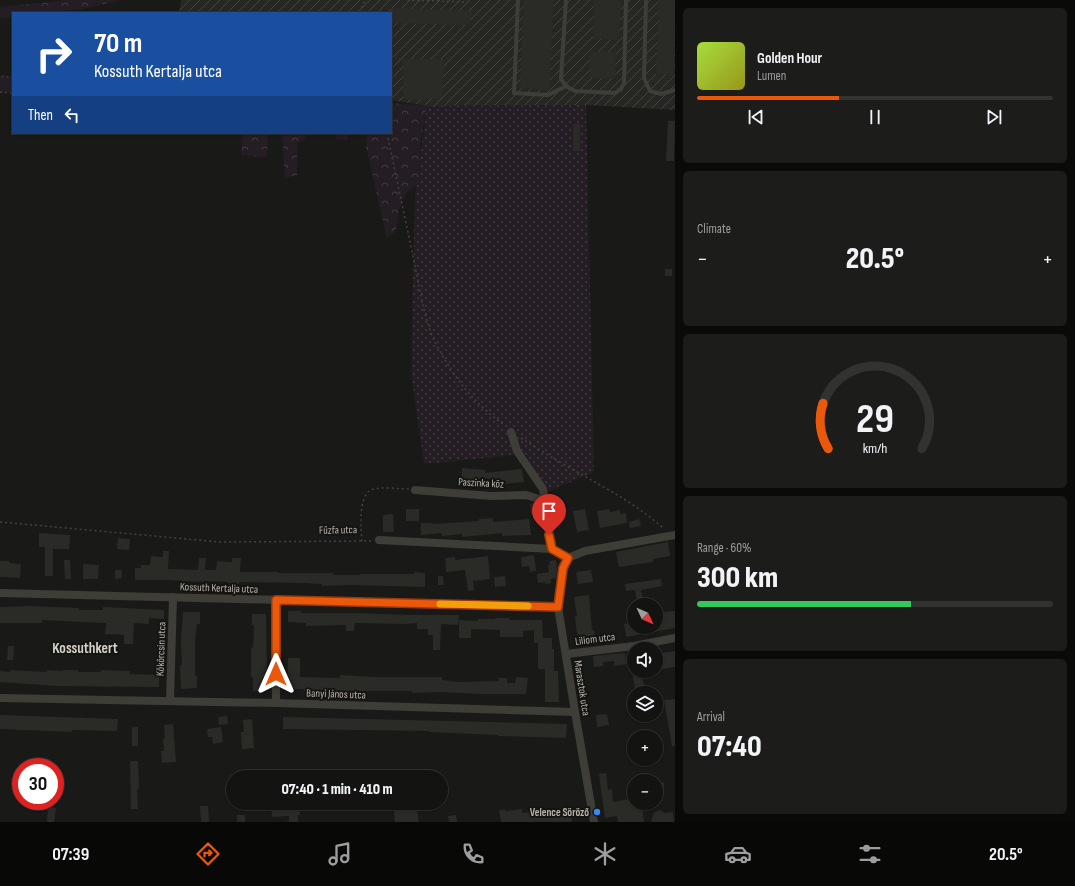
<!DOCTYPE html>
<meta charset="utf-8">
<style>
:root{--surface:#131311;--page:#1c1c1a;--text:#f1f3f6;--muted:#9d9e9f;--line:#323231;--accent:#ea580c}
body{margin:0;font-family:"Sofia Sans Condensed",sans-serif;background:var(--page);color:var(--text);height:100vh;display:flex;flex-direction:column;font-size:15px;white-space:nowrap}
*{box-sizing:border-box;margin:0}
p{font-size:13px;color:var(--muted)}
.icon{flex:none;width:22px;height:22px;fill:none;stroke:currentColor;stroke-width:2;stroke-linecap:round;stroke-linejoin:round}
.map{position:relative;flex:1;overflow:hidden}
.details{display:flex;flex-direction:column;gap:8px;padding:8px;background:#0a0a09;width:400px}
.details>*{flex:none}
.banner{position:absolute;left:12px;top:12px;width:380px;height:122px;border-radius:0px;box-shadow:0 1px 3px #0004,0 0 0 1px var(--line);background:#1a4fa0;color:#fff;overflow:hidden}
.needle{width:26px;rotate:134deg}
.controls{position:absolute;left:627px;top:598px;display:grid;gap:8px}
.controls a{display:grid;place-items:center;width:36px;height:36px;border-radius:50%;background:var(--surface);box-shadow:0 1px 3px #0004,0 0 0 1px var(--line);font-size:20px}
.speed{position:absolute;left:12px;top:758px;display:flex;gap:8px;font-size:20px;font-weight:700;text-align:center}
.speed>*{display:grid;place-content:center;width:52px;height:52px;border-radius:50%;background:var(--surface);box-shadow:0 1px 3px #0004,0 0 0 1px var(--line);line-height:1}
.speed .limit{border:6px solid #d22;background:#fff;color:#111}
.pin{position:absolute;display:grid;place-items:center;width:34px;height:34px;color:#fff;margin:-41px -17px;border-radius:50% 50% 50% 0;rotate:-45deg;box-shadow:0 0 4px #0007}
.pin .icon{rotate:45deg}
.me{position:absolute;width:44px;margin:-22px;rotate:0deg;stroke-linejoin:round;filter:drop-shadow(0 0 3px #0008)}
.turn{display:flex;align-items:center;gap:14px;height:84px;padding:0 16px;font-size:18px}
.turn .icon{width:52px;height:52px;stroke-width:2.5}
.turn b{display:block;font-size:28px;line-height:34px}
.then{display:flex;align-items:center;height:38px;padding:0 16px;background:#0003;gap:8px;font-size:15px}
.big{font-size:30px;font-weight:800;line-height:1.1}
.details .widget{flex:1;display:flex;flex-direction:column;justify-content:center;gap:6px;min-width:0;padding:0 14px;border-radius:6px;background:var(--page)}
.details .dial{align-items:center;gap:0}
.dial svg{height:104px;overflow:visible;fill:none;stroke:var(--line);stroke-width:7;stroke-linecap:round;text-anchor:middle}
.dial text{fill:var(--text);stroke:none}
.song{display:flex;align-items:center;gap:12px}
.cover{width:48px;height:48px;border-radius:6px;background:linear-gradient(135deg,hsl(80 70% 55%),hsl(60 70% 35%))}
.played{height:4px;border-radius:2px;background:linear-gradient(90deg,var(--accent) 40%,var(--line) 40%)}
.keys{display:flex;justify-content:space-around;direction:ltr}
.heat{display:flex;justify-content:space-between;align-items:center;font-size:22px;direction:ltr}
.charge{height:6px;border-radius:3px;background:linear-gradient(90deg,#34c759 60%,var(--line) 0)}
.trip{position:absolute;left:226px;top:770px;width:222px;height:40px;border-radius:20px;background:var(--surface);box-shadow:0 1px 3px #0004,0 0 0 1px var(--line);font-weight:800;line-height:40px;text-align:center}
.dock{display:flex;height:64px;justify-content:space-around;align-items:center;background:#080807;color:var(--muted)}
.dock .icon{width:28px;height:28px}
.dock .on{color:var(--accent)}
.dock b{font-size:18px;color:var(--text)}
main{display:flex;flex:1;min-height:0}
.map>svg:first-child{display:block}
.industrial{fill:url(#industrial-furrows)}
.grass{fill:url(#grass-dots)}
.forest{fill:url(#forest-crowns)}
.building{fill:#2a2a27}
.lines{fill:none;stroke-linecap:round;stroke-linejoin:round}
.path{stroke:#45423e;stroke-width:1.5;stroke-dasharray:2 3;stroke-linecap:butt}
.service{stroke:#3e3d38;stroke-width:4}
.minor{stroke:#3e3d38;stroke-width:8}
.route-casing{stroke:#983908;stroke-width:10}
.route{stroke:#ea580c;stroke-width:7}
.slow{stroke:#f59e0b;stroke-width:7}
.poi-dot{fill:#348bf4;stroke:#141412;stroke-width:1.5}
.labels{text-anchor:middle;dominant-baseline:central;stroke-width:4;stroke-linejoin:round;paint-order:stroke}
.street-label{font-size:11px;fill:#b9b2a9;stroke:#141412}
.poi-label{font-size:11px;font-weight:bold;fill:#b9b2a9;stroke:#141412;text-anchor:end}
.district-label{font-size:15px;font-weight:bold;fill:#d5d1ca;stroke:#141412}
</style>
<main>
<div class="map">
<svg width="675" height="822" viewBox="0 0 675 822">
<defs>
<pattern id="industrial-furrows" width="10" height="10" patternUnits="userSpaceOnUse"><rect width="10" height="10" fill="#262623"/><path d="M-1 1l2-2M0 10L10 0M9 11l2-2" fill="none" stroke="#434340"/></pattern>
<pattern id="grass-dots" width="8" height="8" patternUnits="userSpaceOnUse"><rect width="8" height="8" fill="#241d24"/><path d="M2 2h.1M6 6h.1" fill="none" stroke="#423b41" stroke-width="1.8" stroke-linecap="round"/></pattern>
<pattern id="forest-crowns" width="20" height="18" patternUnits="userSpaceOnUse"><rect width="20" height="18" fill="#241d24"/><path d="M2 6a3 3 0 1 1 6 0M12 15a3 3 0 1 1 6 0" fill="none" stroke="#423b41"/></pattern>
</defs>
<rect width="100%" height="100%" fill="#191917"/>
<!-- industrial -->
<path class="industrial" d="M181,0H675V110L586,105L427,106L391,100V13H179Z"/>
<!-- grass -->
<path class="grass" d="M586,105L594,472L549,491L525,454L424,464L411,372L415,197L427,106Z"/>
<!-- forest -->
<g class="forest">
<path d="M68,0H122L82,9L45,13H13V17L0,18V7Z"/>
<path d="M0,75L13,77V93L0,92Z"/>
<path d="M391,103L427,106L420,146L421,182L407,192L399,209L396,231L387,238L366,147L367,133H391Z"/>
<path d="M243,133H268L267,157L241,155Z"/>
<path d="M282,133H306L305,140L297,143V175L285,178Z"/>
<path d="M336,133H349L347,140L337,139Z"/>
</g>
<!-- building -->
<g class="building">
<path d="M524,0H554L549,90L520,88Z"/>
<path d="M594,0H621L619,40L593,39Z"/>
<path d="M659,0H675L674,75L656,74Z"/>
<path d="M391,8L472,11L470,25L391,23Z"/>
<path d="M591,51L616,52L615,79L589,78Z"/>
<path d="M403,59H444L442,98L403,100Z"/>
<path d="M668,121H675L674,161H666Z"/>
<rect x="573" y="124" width="7" height="27"/>
<rect x="665" y="269" width="7" height="7"/>
<path d="M462,468L485,470V473L522,469L524,482L494,485L493,479L481,478L480,486L461,485Z"/>
<path d="M533,503L535,504L537,514L531,515L530,504Z"/>
<rect x="406" y="509" width="13" height="12"/>
<path d="M585,509L589,530L577,532L573,511Z"/>
<path d="M609,509L610,512L620,510V514L626,513L627,523L600,528L597,511Z"/>
<path d="M393,514L394,532H383V515Z"/>
<path d="M493,518V522L529,519L531,535L502,536V533L462,537V534L442,536L441,533L421,535V523H432L433,524L479,521V519Z"/>
<path d="M639,519L641,526L630,528L629,522Z"/>
<path d="M39,533L70,535L69,549H53V576H45V547H39Z"/>
<path d="M118,538L130,539L129,550L117,549Z"/>
<path d="M668,542L670,556L653,559V562L619,567L616,552Z"/>
<path d="M163,551H169L168,569L198,570L199,558H206L205,570H216L217,561L232,562V558H241L240,572H278V573H333V575H360V574H414V572L425,573V587L351,585L322,586V584L304,583L239,582V584L228,583V582L204,581V582L168,580H135V568H141V565H150L151,556L163,557Z"/>
<path d="M534,555L536,571L530,572L529,566L522,567L521,557Z"/>
<path d="M488,556L490,579L473,581L474,590L468,591L465,570L446,572L445,558L455,557V560Z"/>
<path d="M64,560H70L71,579H65Z"/>
<path d="M556,560L557,569L556,578L551,579V583L545,584V582L538,583L537,574L549,572L548,565H550L549,561Z"/>
<path d="M0,561H9V563L21,564L20,578L0,577Z"/>
<path d="M83,564L99,565L98,579H83Z"/>
<path d="M115,570H122V578L115,579Z"/>
<path d="M591,570L593,582L578,584L576,572Z"/>
<path d="M438,576H443L444,585H438Z"/>
<path d="M505,576L506,586L495,587L494,577Z"/>
<path d="M661,579L662,586L641,590L643,600L637,601L635,590L626,591L625,584Z"/>
<path d="M589,595L592,630H594L595,640L579,642L576,627L575,616H577L574,597Z"/>
<path d="M31,606L79,608V610H103V607L164,610V619L149,618V624L134,623L133,644H124V635L105,634L106,623L42,620V623H0V607Z"/>
<path d="M288,611H301V613H355L410,615H459L458,625L441,624L440,650H433V635H428V629H417V623L406,624L355,623L354,631H346V625L306,626V623L288,622Z"/>
<path d="M675,611V628L626,637L624,624L634,622V627H656V618L662,616V612Z"/>
<path d="M183,612H200V624H197L195,640V676H197V688L181,689L180,665H182L181,640Z"/>
<path d="M252,614H266L267,677H265V691H253V677H251V647L253,648L254,625H252Z"/>
<path d="M495,618H509V620H542L543,638H552V649H554V671H558L559,702H545V669H538V643H534V630L523,631V637H500V630L471,629V638H459V620L478,621V619H495Z"/>
<path d="M8,646H14L13,660H7Z"/>
<path d="M675,651V667L656,670V654Z"/>
<path d="M625,653L626,659L634,657V669L629,670L628,664L614,666V661L603,662V666L594,667L593,656Z"/>
<path d="M288,658H300V677L340,678V675L375,677H442V680L459,682L499,681V678H507V683H515L516,677L528,678L526,694H480L441,692L412,693V691H351V692L304,691V689H287Z"/>
<path d="M10,670L46,672L47,670L63,671V670H78V672H101V670L130,671L129,674L159,675V687L58,686L0,682V671L10,672Z"/>
<path d="M632,671H641L644,686L635,688Z"/>
<path d="M675,699V746H672L664,700Z"/>
<path d="M607,714L609,725L597,727L596,715Z"/>
<path d="M0,715L118,719L117,731L72,730V732L0,729Z"/>
<path d="M227,716L228,724L219,725L218,717Z"/>
<path d="M283,717L567,724L566,738L498,736V735L429,732V731L283,729Z"/>
<path d="M252,719L254,748L242,749L241,732H244L243,720Z"/>
<path d="M173,724L176,762L162,763L161,751H164L163,739H165L164,725Z"/>
<rect x="132" y="727" width="6" height="19"/>
<path d="M221,727L223,742L213,744L212,737H208L207,729Z"/>
<path d="M130,761H138L139,789H137L138,809H131Z"/>
<path d="M275,771L276,777H259V773Z"/>
<path d="M606,773L608,790L612,789L613,802L634,798V803H639L640,807H642L644,822H618L617,816L605,818L599,774Z"/>
<path d="M664,782V795H658L657,783Z"/>
<path d="M271,803H299L300,815H298V822H289V816L272,817Z"/>
<path d="M409,803H416L419,822H395L394,811L410,810Z"/>
<path d="M200,806H208L209,822H201Z"/>
<path d="M48,807L56,808L54,822H47Z"/>
<path d="M505,809V811L522,809V813L555,810V811L571,810L572,822H501L499,810Z"/>
<path d="M659,810L665,813L673,812L674,822H651L654,813Z"/>
<rect x="237" y="815" width="8" height="7"/>
<path d="M456,815L457,822H449L448,816Z"/>
</g>
<g class="lines">
<!-- path -->
<g class="path">
<path d="M407,0L468,2"/>
<path d="M363,13L362,6L366,0"/>
<path d="M0,92L13,93"/>
<path d="M387,133C396,176 405,218 414,261C420,288 424,322 437,346C455,379 475,405 506,426"/>
<path d="M521,438C540,450 559,462 579,473C609,490 639,506 664,529"/>
<path d="M0,522L220,542L371,541"/>
<path d="M362,541C361,529 358,496 371,490C379,486 399,489 409,489"/>
</g>
<!-- service -->
<g class="service">
<path d="M518,0L514,93L548,95L566,86"/>
<path d="M566,0L561,79L566,86L575,91L615,93L621,89L624,83L626,0"/>
<path d="M646,0L644,78L650,91L661,94L675,90"/>
</g>
<!-- minor -->
<g class="minor">
<path d="M511,432L517,451L543,489L545,501"/>
<path d="M415,490L491,496L526,495L545,501L549,535L552,549"/>
<path d="M379,540L552,549L568,558"/>
<path d="M568,558L563,568L558,607L575,712L594,822"/>
<path d="M568,558L585,551L675,535"/>
<path d="M0,593L558,607"/>
<path d="M566,654L634,646L675,638"/>
<path d="M0,698L276,703L575,712"/>
<path d="M170,701L173,597"/>
<path d="M276,703V600"/>
</g>
</g>
<g class="lines">
<defs>
<path id="route" d="M276,674V600L558,607L563,568L568,558L552,549L549,535"/>
</defs>
<!-- route casing -->
<use href="#route" class="route-casing"/>
<!-- route -->
<use href="#route" class="route"/>
<!-- slow -->
<path class="slow" d="M440,604L528,606"/>
</g>
<!-- markers -->
<circle class="poi-dot" cx="597" cy="812" r="4"/>
<g class="labels">
<!-- street labels -->
<g class="street-label">
<text transform="translate(481 483) rotate(3)">Paszinka köz</text>
<text transform="translate(338 530) rotate(-1)">Fűzfa utca</text>
<text transform="translate(219 588) rotate(2)">Kossuth Kertalja utca</text>
<text transform="translate(595 639) rotate(-7)">Liliom utca</text>
<text transform="translate(161 649) rotate(-88)">Kökörcsin utca</text>
<text transform="translate(582 688) rotate(81)">Marasztok utca</text>
<text transform="translate(336 694) rotate(2)">Banyi János utca</text>
</g>
<!-- poi labels -->
<g class="poi-label">
<text x="589" y="812">Velence Söröző</text>
</g>
<!-- district labels -->
<g class="district-label">
<text x="85" y="648">Kossuthkert</text>
</g>
</g>
</svg>
<div class="controls">
<a><svg class="needle" viewBox="-14 -14 28 28"><path d="M0-13l5 13h-10z" fill="#e53935"/><path d="M0 13l5-13h-10z" fill="#9d9e9f"/></svg></a>
<a><svg class="icon" aria-label="sound" viewBox="0 0 24 24"><path d="M4 9h4l5-4v14l-5-4H4zM17 9q2 3 0 6"/></svg></a>
<a><svg class="icon" aria-label="layers" viewBox="0 0 24 24"><path d="M12 4l9 5-9 5-9-5zM3 14l9 5 9-5"/></svg></a>
<a>+</a>
<a>−</a>
</div>
<div class="speed"><div class="limit">30</div></div>
<div class="pin" style="left:549px;top:535px;background:#d93025"><svg class="icon" aria-label="arrive" viewBox="0 0 24 24"><path d="M6 21V4h12l-3 4 3 4H6"/></svg></div>
<svg class="me" style="left:276px;top:674px" viewBox="-20 -20 40 40"><path d="M0-17L14 15 0 8-14 15z" fill="#ea580c" stroke="#fff" stroke-width="4"/></svg>
<div class="trip">07:40 · 1 min · 410 m</div>
<div class="banner">
<div class="turn"><svg class="icon" aria-label="right" viewBox="0 0 24 24"><path d="M7 20v-9h11M14 6l5 5-5 5"/></svg><div><b>70 m</b>Kossuth Kertalja utca</div></div>
<div class="then">Then<svg class="icon" aria-label="left" viewBox="0 0 24 24"><path d="M17 20v-9H6M10 6l-5 5 5 5"/></svg></div>
</div>
</div>
<section class="details">
<div class="widget">
<div class="song"><i class="cover"></i><div><b>Golden Hour</b><p>Lumen</p></div></div>
<div class="played"></div>
<div class="keys"><svg class="icon" aria-label="previous" viewBox="0 0 24 24"><path d="M18 5L8 12l10 7zM5 5v14"/></svg><svg class="icon" aria-label="pause" viewBox="0 0 24 24"><path d="M8 5v14M16 5v14"/></svg><svg class="icon" aria-label="next" viewBox="0 0 24 24"><path d="M6 5l10 7-10 7zM19 5v14"/></svg></div>
</div>
<div class="widget"><p>Climate</p>
<div class="heat"><a>−</a><b class="big">20.5°</b><a>+</a></div>
</div>
<div class="widget dial"><svg viewBox="0 0 100 80">
<path d="M14 69A42 42 0 1 1 86 69"/>
<path d="M14 69A42 42 0 0 1 10 34" stroke="#ea580c"/>
<text x="50" y="56" font-size="32" font-weight="700">29</text>
<text x="50" y="72" font-size="11">km/h</text>
</svg></div>
<div class="widget"><p>Range · 60%</p><b class="big">300 km</b><div class="charge"></div></div>
<div class="widget"><p>Arrival</p><b class="big">07:40</b></div>
</section>
</main>
<nav class="dock">
<b>07:39</b>
<svg class="icon on" aria-label="directions" viewBox="0 0 24 24"><path d="M12 3l9 9-9 9-9-9zM9 14v-3h6M13 9l2 2-2 2"/></svg>
<svg class="icon" aria-label="music" viewBox="0 0 24 24"><path d="M9 18V5l10-2v13"/><circle cx="6" cy="18" r="3"/><circle cx="16" cy="16" r="3"/></svg>
<svg class="icon" aria-label="phone" viewBox="0 0 24 24"><path d="M5 4h4l2 5-3 2q2 4 5 5l2-3 5 2v4C11 20 4 13 5 4z"/></svg>
<svg class="icon" aria-label="climate" viewBox="0 0 24 24"><path d="M12 3v18M4 7l16 10M4 17L20 7"/></svg>
<svg class="icon" aria-label="car" viewBox="0 0 24 24"><path d="M5 17H2v-5l4-1 3-4h7l3 4 3 1v5h-3M9 17h6M6 11h13"/><circle cx="7" cy="17" r="2"/><circle cx="17" cy="17" r="2"/></svg>
<svg class="icon" aria-label="filters" viewBox="0 0 24 24"><path d="M4 7h16M4 17h16"/><circle cx="9" cy="7" r="2"/><circle cx="15" cy="17" r="2"/></svg>
<b>20.5°</b>
</nav>
